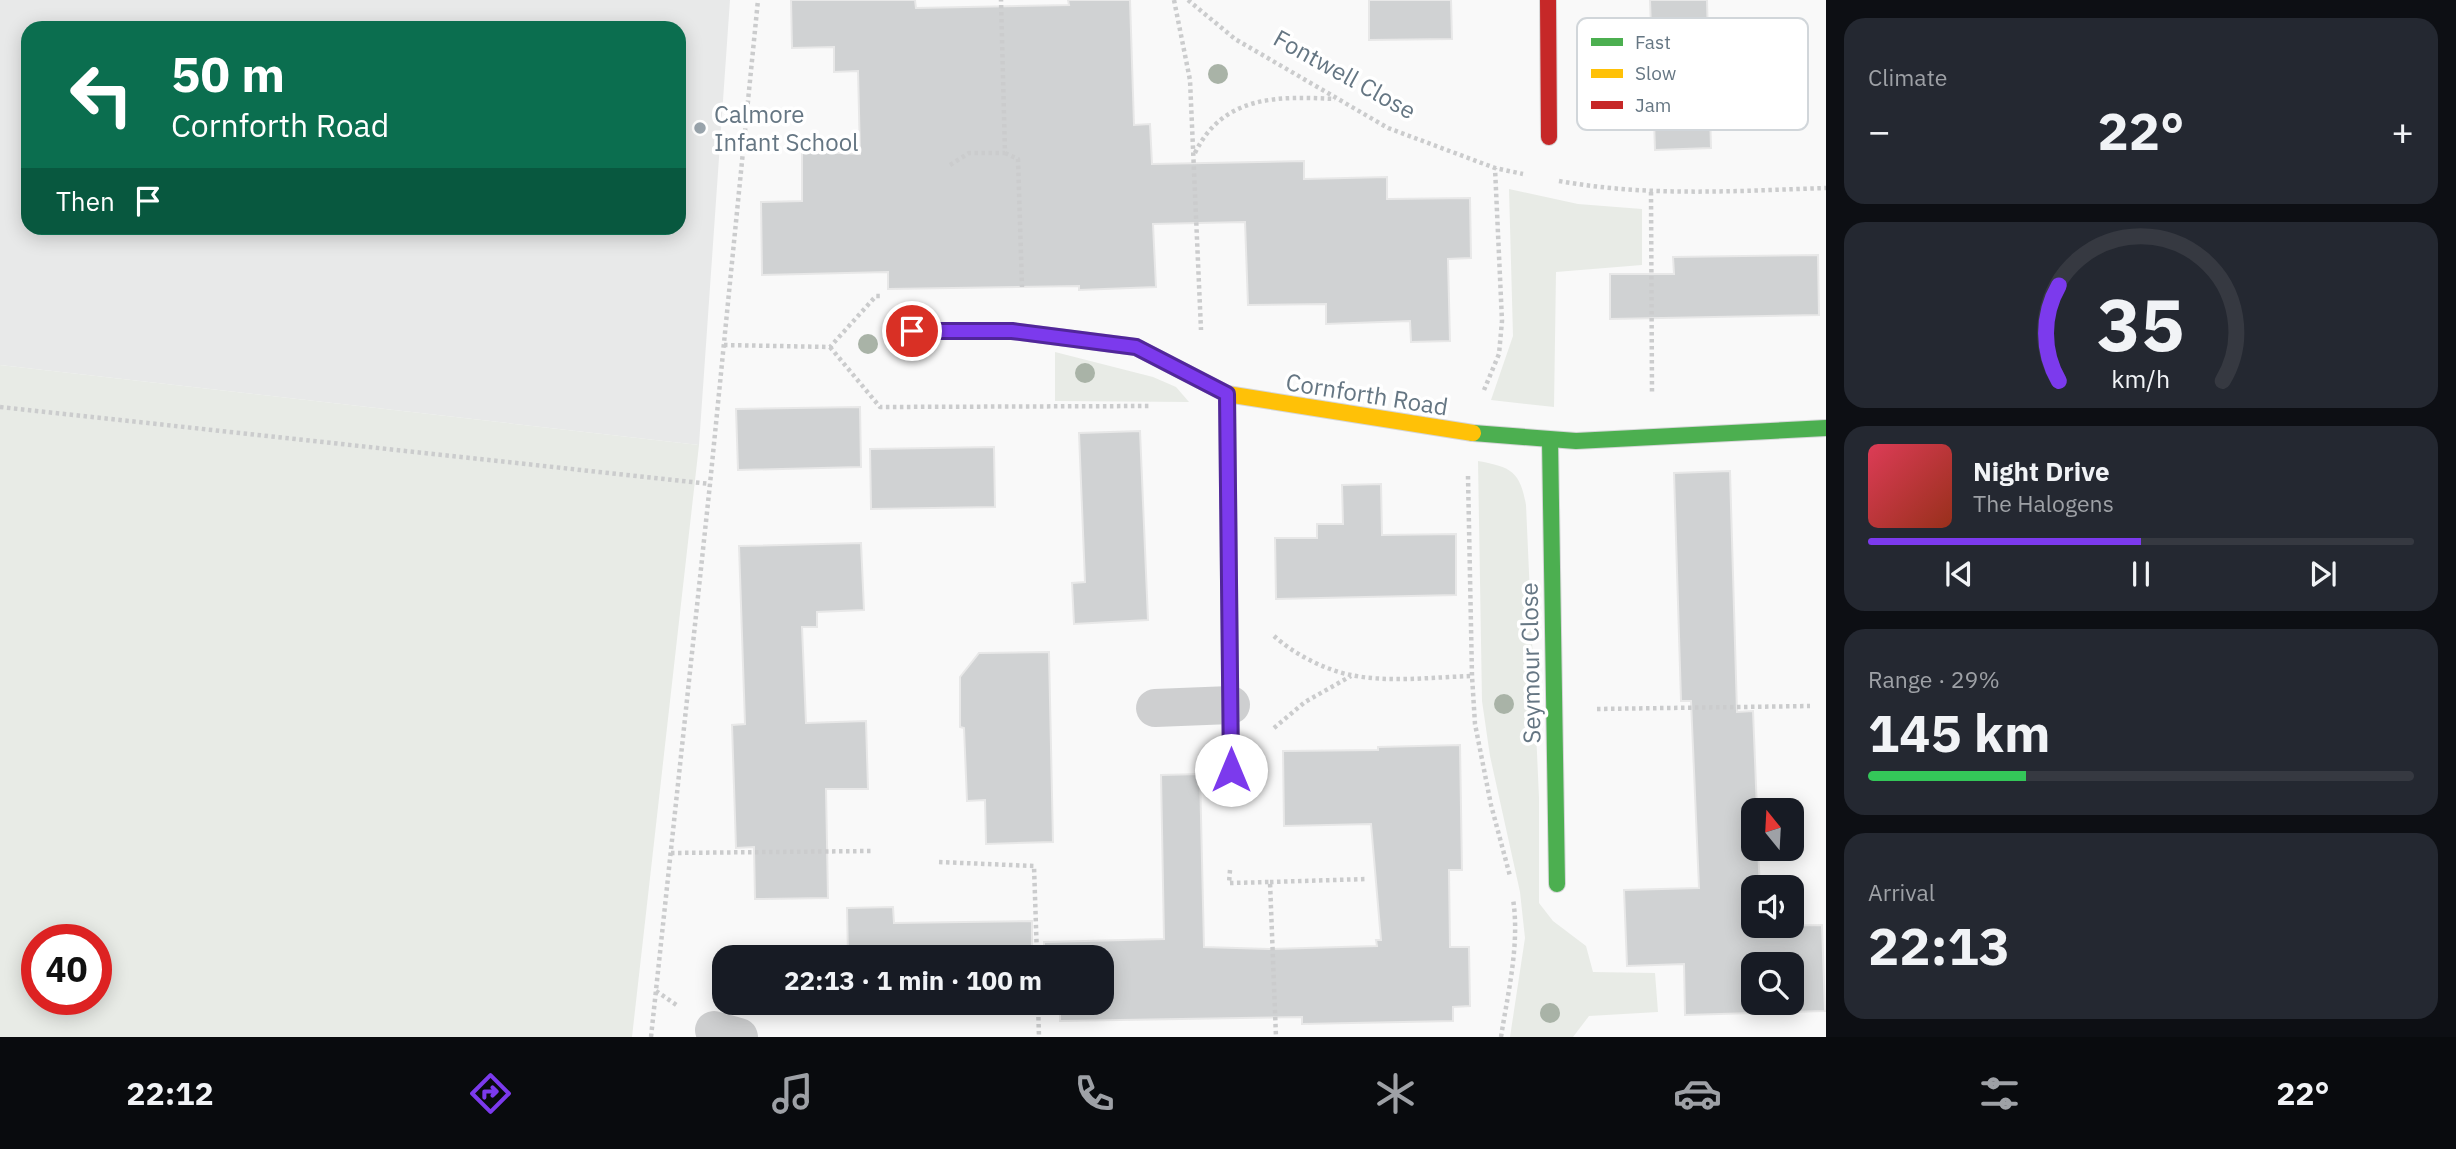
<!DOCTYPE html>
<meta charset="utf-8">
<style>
:root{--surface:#171b24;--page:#242831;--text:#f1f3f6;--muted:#9ea1a6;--line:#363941;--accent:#7c3aed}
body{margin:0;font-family:"IBM Plex Sans",sans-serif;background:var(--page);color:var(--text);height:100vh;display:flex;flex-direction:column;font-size:26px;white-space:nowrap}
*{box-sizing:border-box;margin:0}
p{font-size:23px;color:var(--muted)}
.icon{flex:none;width:38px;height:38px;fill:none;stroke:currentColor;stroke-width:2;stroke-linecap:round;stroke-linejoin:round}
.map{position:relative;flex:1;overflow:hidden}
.side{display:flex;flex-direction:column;gap:18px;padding:18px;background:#0d0f14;width:630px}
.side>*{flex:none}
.top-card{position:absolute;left:21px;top:21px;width:665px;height:214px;border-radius:21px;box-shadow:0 4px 18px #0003;background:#0b6e4f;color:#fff;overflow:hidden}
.needle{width:46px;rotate:342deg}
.controls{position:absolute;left:1741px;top:798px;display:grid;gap:14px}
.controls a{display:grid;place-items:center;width:63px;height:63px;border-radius:14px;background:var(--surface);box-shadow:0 4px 18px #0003;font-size:35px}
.speed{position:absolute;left:21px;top:924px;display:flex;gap:14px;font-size:35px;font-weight:700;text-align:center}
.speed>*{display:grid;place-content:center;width:91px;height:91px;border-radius:50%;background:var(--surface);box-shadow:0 4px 18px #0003;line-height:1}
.speed .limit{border:10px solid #d22;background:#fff;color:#111}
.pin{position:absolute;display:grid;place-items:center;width:60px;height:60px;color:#fff;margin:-30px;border:4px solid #fff;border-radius:50%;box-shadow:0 2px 7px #0007}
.me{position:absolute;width:77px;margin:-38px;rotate:0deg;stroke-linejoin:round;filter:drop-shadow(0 0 5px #0008)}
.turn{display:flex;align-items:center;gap:24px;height:147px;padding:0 35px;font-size:32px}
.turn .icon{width:91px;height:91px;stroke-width:2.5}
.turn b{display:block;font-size:49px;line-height:60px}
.then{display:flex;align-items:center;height:66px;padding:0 35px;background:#0003;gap:14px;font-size:26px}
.big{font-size:52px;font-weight:800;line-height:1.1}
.side .tile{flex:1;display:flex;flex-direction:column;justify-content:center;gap:10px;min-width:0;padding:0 24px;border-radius:21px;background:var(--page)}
.side .dial{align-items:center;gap:0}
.dial svg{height:182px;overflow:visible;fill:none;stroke:var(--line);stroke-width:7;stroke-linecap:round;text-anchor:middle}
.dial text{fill:var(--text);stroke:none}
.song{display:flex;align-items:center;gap:21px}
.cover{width:84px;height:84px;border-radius:10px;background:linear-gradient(135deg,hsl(350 70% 55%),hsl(10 70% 35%))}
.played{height:7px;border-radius:4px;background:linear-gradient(90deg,var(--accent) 50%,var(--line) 50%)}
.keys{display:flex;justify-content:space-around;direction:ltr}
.heat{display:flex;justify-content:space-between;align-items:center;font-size:38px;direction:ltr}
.charge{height:10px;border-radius:5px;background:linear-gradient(90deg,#34c759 29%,var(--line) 0)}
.trip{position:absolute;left:712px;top:945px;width:402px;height:70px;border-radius:21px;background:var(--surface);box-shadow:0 4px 18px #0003;font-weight:800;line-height:70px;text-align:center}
.dock{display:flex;height:112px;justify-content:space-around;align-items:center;background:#090b0e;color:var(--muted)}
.dock .icon{width:49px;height:49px}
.dock .selected{color:var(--accent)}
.dock b{font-size:32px;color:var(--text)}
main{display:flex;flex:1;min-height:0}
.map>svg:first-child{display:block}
.built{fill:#e8e9e9;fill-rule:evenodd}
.green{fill:#e8ebe6;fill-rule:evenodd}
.building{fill:#d0d2d3;stroke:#e8e8e8;stroke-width:2;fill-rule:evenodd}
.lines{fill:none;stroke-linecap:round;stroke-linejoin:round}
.fast-casing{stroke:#d5d6d7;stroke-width:18}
.slow-casing{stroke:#d5d6d7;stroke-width:18}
.jam-casing{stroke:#d5d6d7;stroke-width:18}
.path{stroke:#cbcccd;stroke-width:4.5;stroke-dasharray:3.5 3.5;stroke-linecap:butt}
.street{stroke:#cecfd0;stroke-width:38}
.fast{stroke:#4caf50;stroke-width:16}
.slow{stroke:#ffc107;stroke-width:16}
.jam{stroke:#c62828;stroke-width:16}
.tree{fill:#a9b3a7}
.route-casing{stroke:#51269a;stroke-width:18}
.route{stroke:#7c3aed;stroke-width:12}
.poi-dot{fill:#99a4ac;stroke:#fff;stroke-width:2.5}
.labels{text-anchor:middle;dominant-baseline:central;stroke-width:7;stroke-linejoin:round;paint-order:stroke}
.street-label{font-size:24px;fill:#657683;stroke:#fff}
.poi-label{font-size:24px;fill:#657683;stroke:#fff;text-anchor:start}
.key{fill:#fff;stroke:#d1d6da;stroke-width:2}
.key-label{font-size:19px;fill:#657683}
</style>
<main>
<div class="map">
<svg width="1826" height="1037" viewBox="0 0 1826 1037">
<rect width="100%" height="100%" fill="#f9f9f9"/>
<!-- built -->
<path class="built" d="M0,0H730L699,445L0,365ZM28,28H679V228H28Z"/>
<!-- green -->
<g class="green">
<path d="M1509,189L1578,204L1642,209V265L1556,272L1554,407L1491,400L1513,336Z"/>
<path d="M1055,352L1153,377L1176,387L1189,402L1055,401Z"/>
<path d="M0,365L699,445L632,1037H0ZM37,940H96V999H37Z"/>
<path d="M1478,461C1511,467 1520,471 1526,505L1539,798V903L1553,921L1586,946L1593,972L1655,973L1658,1012L1589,1016L1573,1037H1510L1525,938L1520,892L1490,756L1482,701Z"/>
</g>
<!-- building -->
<g class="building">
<path d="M791,0H915L916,8L1069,5L1068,0H1130L1134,125L1150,124L1152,164L1304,161V179L1387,177V199L1470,198L1471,258L1448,259L1450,341L1411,342L1410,321L1326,324V304L1248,305L1245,222L1153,224L1156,287L1079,290V286L888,289V272L762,275L761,202L802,201V151L860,154L858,71L834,72V47L792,48Z"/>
<path d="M1369,0H1451L1452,39L1369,40Z"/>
<path d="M1650,0H1707L1711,148L1655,150Z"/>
<path d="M1818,255L1819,315L1610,319V274H1674L1673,257Z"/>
<path d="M860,407L861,467L738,470L736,409Z"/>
<path d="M1140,431L1148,620L1074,624L1072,583L1085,582L1079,433Z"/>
<path d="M994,447L995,507L871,509L870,449Z"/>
<path d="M1730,471L1737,712L1753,711L1757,810H1754V849H1758L1760,887H1754V926L1822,925L1825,1011L1685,1015L1684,964L1627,966L1624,890L1699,888L1691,701H1681L1674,473ZM1754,964H1792V1003H1754Z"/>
<path d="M1381,484L1382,535L1456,534V595L1276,599L1275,538H1317V524H1343L1342,485Z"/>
<path d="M861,543L864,610L817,612V627H802L806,723L866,721L868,789H826L828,898L755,899L754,847L736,848L732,725L745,724L739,546Z"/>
<path d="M1049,652L1053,842L986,844L985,800L967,801L964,728L960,727V677L979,653Z"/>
<path d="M1460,745L1462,870H1449L1450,947H1469L1470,1006L1453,1007V1021L1302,1024V1017L1060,1021V1010H1045V1003H1102V957H1044V942L1164,939L1161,775L1200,774L1204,947L1269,949L1377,946L1376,940H1381L1371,824L1284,826L1283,751L1378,750V747Z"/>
<path d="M893,907L894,923L1032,921V957H848L847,908Z"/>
</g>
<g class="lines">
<defs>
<g id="fast">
<path d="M1473,433L1576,441L1826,428"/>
<path d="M1550,440L1557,884"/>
</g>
<path id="slow" d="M912,331H1012L1136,347L1227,394L1473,433"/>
<g id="jam">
<path d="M1548,0L1549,137"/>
<path d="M1227,394L1231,770"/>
</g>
</defs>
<!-- fast casing -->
<use href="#fast" class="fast-casing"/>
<!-- slow casing -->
<use href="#slow" class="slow-casing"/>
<!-- jam casing -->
<use href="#jam" class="jam-casing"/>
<!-- path -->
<g class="path">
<path d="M1174,0L1190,80L1201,330"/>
<path d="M1188,0L1235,39L1388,128L1495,168L1523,174"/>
<path d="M1005,153L1018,159L1022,287"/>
<path d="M1195,153C1223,95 1278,96 1335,99"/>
<path d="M950,165L969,153H1005L1001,0"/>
<path d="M1559,181C1648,197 1736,191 1826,188"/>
<path d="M1651,192L1652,394"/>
<path d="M724,345L830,347L876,296H883"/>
<path d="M830,347L880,407L1151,406"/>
<path d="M1484,390L1499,354L1502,321L1495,168"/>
<path d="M0,407L710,484"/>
<path d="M1468,476L1472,676L1475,724L1491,805L1510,876"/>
<path d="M1274,636C1294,654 1325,670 1351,675C1388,683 1434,677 1472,676"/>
<path d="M1597,709L1810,706"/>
<path d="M1274,728L1305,702L1351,676"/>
<path d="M671,853L872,851"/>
<path d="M939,862L1034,866L1037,957"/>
<path d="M1230,870L1229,883L1270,882L1276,1037"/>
<path d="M1270,882L1366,879"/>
<path d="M656,991L678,1006"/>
<path d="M1038,1003L1039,1037"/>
<path d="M651,1037L710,484L758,0"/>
<path d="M1501,1037C1508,992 1520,944 1513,899"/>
</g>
<!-- street -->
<g class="street">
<path d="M1155,708L1231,705"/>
<path d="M714,1030L739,1037"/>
</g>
<!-- fast -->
<use href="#fast" class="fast"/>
<!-- slow -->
<use href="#slow" class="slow"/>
<!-- jam -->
<use href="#jam" class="jam"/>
</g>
<!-- trees -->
<g class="tree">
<circle cx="1218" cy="74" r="10"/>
<circle cx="868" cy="344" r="10"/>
<circle cx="1085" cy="373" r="10"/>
<circle cx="1504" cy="704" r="10"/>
<circle cx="1550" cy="1013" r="10"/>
</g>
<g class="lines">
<defs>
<path id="route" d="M912,331H1012L1136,347L1227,394L1231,770"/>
</defs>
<!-- route casing -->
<use href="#route" class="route-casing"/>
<!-- route -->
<use href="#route" class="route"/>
</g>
<!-- markers -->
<circle class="poi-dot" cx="700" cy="128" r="7"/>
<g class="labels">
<!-- street labels -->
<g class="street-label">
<text transform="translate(1345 74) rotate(29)">Fontwell Close</text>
<text transform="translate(1367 394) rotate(9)">Cornforth Road</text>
<text transform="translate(1530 663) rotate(-91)">Seymour Close</text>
</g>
<!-- poi labels -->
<g class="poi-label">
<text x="714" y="114">Calmore<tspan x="714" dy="28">Infant School</tspan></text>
</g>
</g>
<!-- legend -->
<rect x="1577" y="18" width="231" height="112" rx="10" class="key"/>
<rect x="1591" y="38" width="32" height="8" fill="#4caf50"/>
<rect x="1591" y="69" width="32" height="9" fill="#ffc107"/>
<rect x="1591" y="101" width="32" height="8" fill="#c62828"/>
<g class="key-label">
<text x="1635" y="49">Fast</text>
<text x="1635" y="80">Slow</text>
<text x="1635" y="112">Jam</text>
</g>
</svg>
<div class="controls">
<a><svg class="needle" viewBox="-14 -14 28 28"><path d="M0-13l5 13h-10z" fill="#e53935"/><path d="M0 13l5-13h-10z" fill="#9ea1a6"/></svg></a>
<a><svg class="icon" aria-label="sound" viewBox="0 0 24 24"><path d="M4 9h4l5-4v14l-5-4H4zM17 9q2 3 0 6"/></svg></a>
<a><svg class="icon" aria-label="search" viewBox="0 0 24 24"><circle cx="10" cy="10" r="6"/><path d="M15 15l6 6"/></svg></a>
</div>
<div class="speed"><div class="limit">40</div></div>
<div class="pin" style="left:912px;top:331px;background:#d93025"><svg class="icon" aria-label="arrive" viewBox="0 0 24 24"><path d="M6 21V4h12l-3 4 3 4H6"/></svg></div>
<svg class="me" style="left:1231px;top:770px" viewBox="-20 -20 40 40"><circle r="19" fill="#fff"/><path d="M0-13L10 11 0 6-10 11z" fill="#7c3aed"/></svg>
<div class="trip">22:13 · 1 min · 100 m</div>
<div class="top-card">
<div class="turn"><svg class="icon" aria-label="left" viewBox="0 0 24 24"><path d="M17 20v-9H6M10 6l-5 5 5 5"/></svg><div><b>50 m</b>Cornforth Road</div></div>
<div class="then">Then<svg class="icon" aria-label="arrive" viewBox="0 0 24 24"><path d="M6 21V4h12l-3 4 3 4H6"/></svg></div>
</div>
</div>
<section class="side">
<div class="tile"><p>Climate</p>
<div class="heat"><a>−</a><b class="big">22°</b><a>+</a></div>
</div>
<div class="tile dial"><svg viewBox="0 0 100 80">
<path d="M14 69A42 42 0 1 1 86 69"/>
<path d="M14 69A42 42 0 0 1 14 27" stroke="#7c3aed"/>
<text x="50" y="56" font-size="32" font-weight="700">35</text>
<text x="50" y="72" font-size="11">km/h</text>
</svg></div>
<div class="tile">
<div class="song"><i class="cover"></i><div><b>Night Drive</b><p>The Halogens</p></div></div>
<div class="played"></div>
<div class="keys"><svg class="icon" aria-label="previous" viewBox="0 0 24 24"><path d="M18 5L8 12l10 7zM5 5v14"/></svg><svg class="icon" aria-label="pause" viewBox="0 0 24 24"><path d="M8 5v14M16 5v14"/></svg><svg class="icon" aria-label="next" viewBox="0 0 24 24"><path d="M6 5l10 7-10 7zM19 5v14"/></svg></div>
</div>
<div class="tile"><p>Range · 29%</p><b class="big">145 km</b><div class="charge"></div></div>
<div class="tile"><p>Arrival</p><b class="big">22:13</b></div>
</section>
</main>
<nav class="dock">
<b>22:12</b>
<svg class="icon selected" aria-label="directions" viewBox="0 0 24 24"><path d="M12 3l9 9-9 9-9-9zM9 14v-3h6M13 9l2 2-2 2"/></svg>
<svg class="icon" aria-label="music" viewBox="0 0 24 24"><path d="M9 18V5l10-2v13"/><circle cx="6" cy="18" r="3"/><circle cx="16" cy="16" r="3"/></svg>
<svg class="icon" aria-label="phone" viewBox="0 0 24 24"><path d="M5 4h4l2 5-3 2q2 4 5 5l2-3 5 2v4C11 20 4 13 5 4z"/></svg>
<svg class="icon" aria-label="climate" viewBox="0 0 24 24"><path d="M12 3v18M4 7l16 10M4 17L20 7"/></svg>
<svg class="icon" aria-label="car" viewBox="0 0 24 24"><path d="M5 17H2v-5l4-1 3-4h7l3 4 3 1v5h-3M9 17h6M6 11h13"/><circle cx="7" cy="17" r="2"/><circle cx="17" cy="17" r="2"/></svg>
<svg class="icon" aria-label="filters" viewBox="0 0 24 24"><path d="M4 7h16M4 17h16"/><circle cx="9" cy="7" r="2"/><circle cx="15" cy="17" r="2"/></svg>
<b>22°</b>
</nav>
